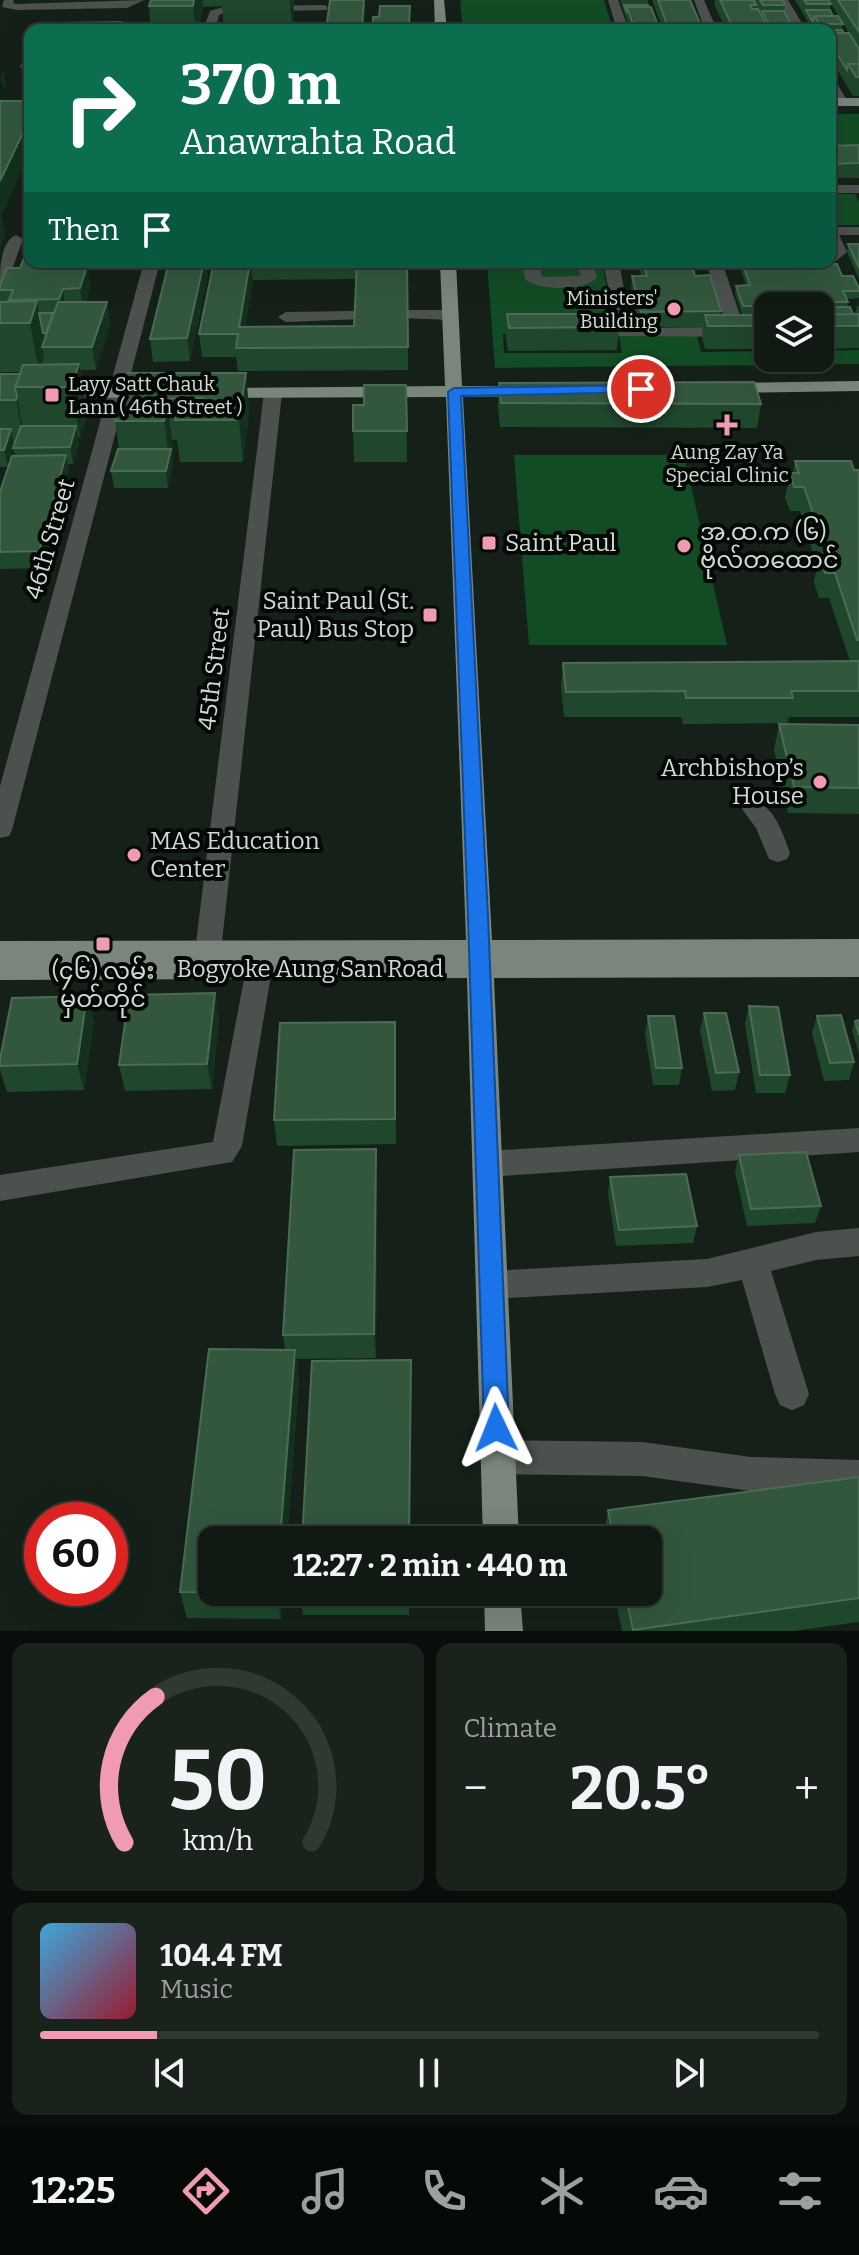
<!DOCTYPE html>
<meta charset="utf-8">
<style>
:root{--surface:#101912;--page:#19221b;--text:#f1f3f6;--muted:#9ca09f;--line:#303832;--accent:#f09ab4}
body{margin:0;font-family:Bitter,"Noto Sans Myanmar",serif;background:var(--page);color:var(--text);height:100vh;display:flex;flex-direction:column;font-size:30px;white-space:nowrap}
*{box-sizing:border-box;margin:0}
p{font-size:26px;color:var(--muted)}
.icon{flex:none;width:44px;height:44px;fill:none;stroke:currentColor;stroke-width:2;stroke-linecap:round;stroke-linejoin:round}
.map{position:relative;height:1631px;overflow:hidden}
.drawer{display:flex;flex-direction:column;gap:12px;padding:12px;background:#090e0a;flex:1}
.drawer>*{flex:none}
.top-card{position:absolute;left:24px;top:24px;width:812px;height:244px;border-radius:16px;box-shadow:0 8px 32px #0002,0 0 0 2px var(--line);background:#0b6e4f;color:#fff;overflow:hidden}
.fabs{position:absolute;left:754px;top:292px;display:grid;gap:16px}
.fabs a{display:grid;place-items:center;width:80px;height:80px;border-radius:16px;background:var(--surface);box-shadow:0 8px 32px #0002,0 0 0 2px var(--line);font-size:40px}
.speed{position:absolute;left:24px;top:1502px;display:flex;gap:16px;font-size:40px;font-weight:700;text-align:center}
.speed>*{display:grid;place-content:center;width:104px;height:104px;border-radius:50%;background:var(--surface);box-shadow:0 8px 32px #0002,0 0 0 2px var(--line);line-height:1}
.speed .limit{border:12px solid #d22;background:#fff;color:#111}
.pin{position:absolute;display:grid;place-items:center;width:68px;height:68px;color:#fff;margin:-34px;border:4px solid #fff;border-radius:50%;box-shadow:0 2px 8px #0007}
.me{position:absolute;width:88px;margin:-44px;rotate:358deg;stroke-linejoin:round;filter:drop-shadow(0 0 6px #0008)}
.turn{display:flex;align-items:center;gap:28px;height:168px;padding:0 24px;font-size:36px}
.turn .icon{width:104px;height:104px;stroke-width:2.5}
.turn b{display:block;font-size:56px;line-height:68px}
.then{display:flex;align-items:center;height:76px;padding:0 24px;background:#0003;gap:16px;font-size:30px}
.big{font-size:60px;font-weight:700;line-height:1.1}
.drawer .widget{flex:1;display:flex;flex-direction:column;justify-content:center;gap:12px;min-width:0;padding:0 28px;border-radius:16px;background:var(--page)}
.drawer .dial{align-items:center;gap:0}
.dial svg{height:208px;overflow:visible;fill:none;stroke:var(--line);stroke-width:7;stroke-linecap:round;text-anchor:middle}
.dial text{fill:var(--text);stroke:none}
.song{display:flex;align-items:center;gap:24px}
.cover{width:96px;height:96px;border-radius:12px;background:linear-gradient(135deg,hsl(200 70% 55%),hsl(350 70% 35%))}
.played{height:8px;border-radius:4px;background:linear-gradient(90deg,var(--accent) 15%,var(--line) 15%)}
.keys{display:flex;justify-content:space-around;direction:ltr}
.heat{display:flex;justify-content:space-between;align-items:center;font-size:44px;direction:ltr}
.drawer .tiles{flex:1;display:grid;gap:12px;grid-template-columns:1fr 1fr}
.widget:last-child{grid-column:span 2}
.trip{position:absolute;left:198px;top:1526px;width:464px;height:80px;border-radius:16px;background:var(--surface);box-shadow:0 8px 32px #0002,0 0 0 2px var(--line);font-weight:700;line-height:80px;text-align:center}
.dock{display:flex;height:128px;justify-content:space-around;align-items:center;background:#060a07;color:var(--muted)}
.dock .icon{width:56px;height:56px}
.dock .current{color:var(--accent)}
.dock b{font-size:36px;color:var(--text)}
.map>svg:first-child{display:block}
.green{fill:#124c25}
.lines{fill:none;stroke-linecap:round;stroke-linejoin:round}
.minor{fill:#4c514d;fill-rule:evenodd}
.major{fill:#7a857b;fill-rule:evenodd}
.wall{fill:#1f472b;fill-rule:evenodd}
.shaded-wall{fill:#13311c}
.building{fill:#32573d;stroke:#4b6b55;stroke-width:2}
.route{fill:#1a73e8;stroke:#114b97;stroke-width:2}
.poi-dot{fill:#f09ab4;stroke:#050906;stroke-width:3}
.labels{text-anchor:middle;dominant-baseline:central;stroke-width:8;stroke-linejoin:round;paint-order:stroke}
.far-poi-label{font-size:20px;fill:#d3dad4;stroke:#050906;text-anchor:end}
.poi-label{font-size:24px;fill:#d3dad4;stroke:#050906;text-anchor:start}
.street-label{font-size:24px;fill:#d3dad4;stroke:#050906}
</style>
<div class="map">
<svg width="859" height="1631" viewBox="0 0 859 1631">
<rect width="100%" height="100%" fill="#152118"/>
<!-- green -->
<g class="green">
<path d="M460,0H604L613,30H463Z"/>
<rect x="830" y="114" width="29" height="31"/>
<path d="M830,194H855L859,202V225H830Z"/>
<path d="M487,262H602L616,334H503L504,353H622L619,336H697L701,352L768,351V358H820V351L859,350V364L495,368Z"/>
<path d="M514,455H684L727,645H529Z"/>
</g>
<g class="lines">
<!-- minor -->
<g class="minor">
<path d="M4,0H14L13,3L17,4L144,0L127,8L17,10L2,7Z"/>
<path d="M608,0H618L629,30H617Z"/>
<path d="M694,0H704L717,30H705Z"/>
<path d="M778,0H788L806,30H794Z"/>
<path d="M323,5L327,6V10L228,12L219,15L215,30H203L210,11L227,6Z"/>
<path d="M121,21L130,24L131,30H119L120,27L38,30L58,22Z"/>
<path d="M30,55V74L20,67L26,56Z"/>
<path d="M830,77L834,78L848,102L846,105L836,102L830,92Z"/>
<rect x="830" y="185" width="29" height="8"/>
<path d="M830,227H859V235H839L847,252L830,266L823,262H830Z"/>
<path d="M16,235L23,239L8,281L0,286C0,269 0,242 16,235Z"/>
<path d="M144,262H160L12,830L9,836L0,838V786Z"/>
<path d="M523,262H539L542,277L581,276L576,262H592L597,278C584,291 538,291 525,279Z"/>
<path d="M603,262H619L631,328L727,327L706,262H722L744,327H768V337L618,336Z"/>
<path d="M408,310H450L458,315L450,320L402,318V312Z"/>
<path d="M356,311L364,316L362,319L286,322L278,317L286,312Z"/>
<path d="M273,388L282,393L221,951L217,958L208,961L199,958L195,951L264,393Z"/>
<path d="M754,801C775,807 783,834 790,853L787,859L778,862L769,859L756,828L742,809L746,803Z"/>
<path d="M259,959L268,962L272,969L242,1146L232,1162L0,1201V1175L213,1142L246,969L250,962Z"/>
<path d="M859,1128V1152L487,1177L477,1173L472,1164L477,1155L487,1151Z"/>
<path d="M859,1228V1256L816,1260L771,1271L809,1394L804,1405L792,1410L780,1405L775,1394L742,1280L707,1287L492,1299L481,1295L476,1285L481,1275L492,1271L707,1259L816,1232Z"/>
<path d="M497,1440L642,1442L751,1457L859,1460V1494L751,1491L642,1476L497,1474L485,1469L480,1457L485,1445Z"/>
</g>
<!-- major -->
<g class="major">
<path d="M434,0H444L447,30H435Z"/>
<rect x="830" y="98" width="29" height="8"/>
<path d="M440,262H456L462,386H529L538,391L529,396L463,397L492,940L859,939V977L494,978L519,1540H483L467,978L0,980V941L466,940L446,397L217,398L208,393L217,388L445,386Z"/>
<path d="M859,381V391L725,393L716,388L725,383Z"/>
<path d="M153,388L162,393L159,397L0,399V389Z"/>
<path d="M484,1592H520L523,1631H485Z"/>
</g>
</g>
<!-- wall -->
<g class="wall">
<path d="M151,0H294L292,28L224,29L222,6L203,7L198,30H151L149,6Z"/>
<path d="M330,0H365L364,23L410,18L409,30H326Z"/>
<path d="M620,0H648V5L659,28V30H630Z"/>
<path d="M652,0H690L703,30H663Z"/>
<path d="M715,0H782L785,5L784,11L794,30H726L714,4Z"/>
<path d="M795,0H859V49L831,4L830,10L833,16L843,24L842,30L859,49V96H853L830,58V30H813Z"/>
<path d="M859,145V178H830V146Z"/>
<path d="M848,244H859V279L847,252Z"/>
<path d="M30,262H72L73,266H87L90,288L86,302H107L110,324L96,370H80L88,414L80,437H78L79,442L73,464H68L69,471L43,568L0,569V492L15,456L13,448L8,467H0V374H20V372H0V285L20,268Z"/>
<path d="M214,262H408V370L238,371L236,357H202L199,334ZM356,279L354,326L245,327L253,280Z"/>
<path d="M638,262H691L695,276L721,311V315H768V349H705L702,338L703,327H639L631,291L632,276H641Z"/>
<path d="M738,262H830L842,276L859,291V298L847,299L848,302L847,307L853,314H855L857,306H859V348L820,349V306H768V314H742L735,293L736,286L746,285Z"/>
<path d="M208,274L190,361L153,362L150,339Z"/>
<path d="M507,314L619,327L617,350L508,351L506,337Z"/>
<path d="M128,373H246L249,413L243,462H180L177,440H172L173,465L168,488H114L111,471L119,449L115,421Z"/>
<path d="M499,383L761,404L757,428L500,427L498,407Z"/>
<path d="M406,385L407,462H354L353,431L364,405Z"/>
<path d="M795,461L859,470V717H789L787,723L683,724L681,717H564L561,688L563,663L850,661L829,598H819L814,582L817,566L800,511H790L785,498L790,473H793Z"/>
<path d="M779,724L859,725V814L788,813L774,750Z"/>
<path d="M87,996L94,1022L84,1090L7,1092L0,1070V1059Z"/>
<path d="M749,1006L790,1075L785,1093H756L745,1024Z"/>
<path d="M704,1013L739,1072L735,1090L712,1091L700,1031Z"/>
<path d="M648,1016L682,1068L679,1085H653L645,1034Z"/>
<path d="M817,1016L854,1062L849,1080L824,1081L812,1033Z"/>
<path d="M219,1019L212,1089L125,1091L119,1065Z"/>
<path d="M859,1020V1054L852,1030L855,1021Z"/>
<path d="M395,1048L396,1144L277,1146L274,1120Z"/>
<path d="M739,1155L821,1206L815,1223L747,1226L735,1172Z"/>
<path d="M377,1174L376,1358L296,1359L299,1380L281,1619L187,1618L180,1592L285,1350L283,1335Z"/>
<path d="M610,1177L697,1226L693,1243L616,1246L608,1194Z"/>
<path d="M859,1477V1622L793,1631H622L614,1592H648V1540H603L608,1510Z"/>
<path d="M299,1592H410L409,1615H303Z"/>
</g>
<!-- shaded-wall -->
<g class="shaded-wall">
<path d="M194,0H203V10L198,30H195L193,6Z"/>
<path d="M290,0H293L294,16L292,28Z"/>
<path d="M3,70L6,83L3,89L0,76Z"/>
<path d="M30,118V153L2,215L5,235L0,248V181Z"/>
<path d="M204,262H207L208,274L190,361L187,338Z"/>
<path d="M250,262H251L253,280L241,350L239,327Z"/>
<path d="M87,266L90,288L83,311L80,288Z"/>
<path d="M63,289L66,311L63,322L59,299Z"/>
<path d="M37,301L46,347H42L44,358L39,372L30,323Z"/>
<path d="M107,302L110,324L96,370L92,347Z"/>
<path d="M79,364L88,414L80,437L71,387Z"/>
<path d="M246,373L249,413L243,462L239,420Z"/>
<path d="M17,397L25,438L24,441L16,400Z"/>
<path d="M168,407L173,448L172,453L173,465L168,488L166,471L169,457L164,421Z"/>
<path d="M76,426L79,442L73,464L70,447Z"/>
<path d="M11,429L14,445L8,467L4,450Z"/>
<path d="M66,455L69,471L43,568L39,551Z"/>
<path d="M215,993L219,1019L212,1089L207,1064Z"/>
<path d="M87,996L94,1022L84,1090L77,1064Z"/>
<path d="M376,1149L377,1174L376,1358L374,1334Z"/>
<path d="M295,1350L299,1380L287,1540H280Z"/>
<path d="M411,1360L410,1540H409Z"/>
<path d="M276,1592H283L281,1619Z"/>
</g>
<!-- building -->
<g class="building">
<path d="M151,0H194L193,6H149Z"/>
<path d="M330,0H364L362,23H327Z"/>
<path d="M658,0H690L703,30H669Z"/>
<path d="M720,0H754L756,5H750L752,9H758L769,30H734Z"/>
<path d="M760,0H782L785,5H763Z"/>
<path d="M804,0H828L831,4H807Z"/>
<path d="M838,0H859V32Z"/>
<path d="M624,5H648L649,7H627V13Z"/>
<path d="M380,6H410L409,24H378V23H373V17H379Z"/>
<path d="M627,7H651L659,28H634Z"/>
<path d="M806,10H830L833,16H814L813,22Z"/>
<path d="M762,11H784L794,30H772Z"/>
<path d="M814,16H838L843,24H819Z"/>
<path d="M114,23L112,30H56L58,24Z"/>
<path d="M326,23H378L379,30H326Z"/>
<path d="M256,29V30H213Z"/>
<path d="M830,30H842L844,33H830Z"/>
<path d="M830,33H849L859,49V64H848L847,70L830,42Z"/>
<path d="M848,64H859V77H856Z"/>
<path d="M0,101H30V118L0,181Z"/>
<path d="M859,145V163L830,164V146Z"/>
<path d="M848,244H859V268Z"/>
<path d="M24,258H30V262H70L69,266H87L80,288L63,289L59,299L9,300L13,290H0V285L7,268H20Z"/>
<path d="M830,261L831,264H837L842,276H853L859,288V291H843L848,302H779L780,306H743L736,286L750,285L742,262Z"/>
<path d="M169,262H204L187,338L150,339Z"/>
<path d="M214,262H250L239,327L354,326L357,262H407L408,347L236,348L238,334H199Z"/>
<path d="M643,262H691L695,276L710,275L721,311L641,312L632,276H647Z"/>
<path d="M37,301L30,323H0V302Z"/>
<path d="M58,302H107L92,347H42Z"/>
<path d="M820,307H850L853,314L820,315Z"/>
<path d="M39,313H53L46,333H43Z"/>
<path d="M507,314H617L619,327L509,328Z"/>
<path d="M859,314V326H820V315Z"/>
<path d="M705,315H768V326H708Z"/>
<path d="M79,364L71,387H15L23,365Z"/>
<path d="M128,373H246L239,420H175L177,411H200L203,398L152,399L150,407H168L164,421H115Z"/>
<path d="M0,374H20L15,387L17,397L16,400H0Z"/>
<path d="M754,382L761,404L501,403L499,383Z"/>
<path d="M364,385H406L407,431H353V405H364Z"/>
<path d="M21,426H76L70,447L13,448Z"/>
<path d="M0,429H11L4,450H0Z"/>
<path d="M118,449H171L166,471H111Z"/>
<path d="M66,455L39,551L0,552V492L12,456Z"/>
<path d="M795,461H851L854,470H859V640H857L835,573H825L819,557H828L804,487H794L790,473H799Z"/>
<path d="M859,661V691H791L793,698H686L685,691L566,692L563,663Z"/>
<path d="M779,724L859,725V788L794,787Z"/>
<path d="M215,993L207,1064L119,1065L129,995Z"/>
<path d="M87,996L77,1064L0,1066V1059L12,998Z"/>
<path d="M749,1006L778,1007L790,1075H760Z"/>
<path d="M704,1013H726L739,1072L716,1073Z"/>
<path d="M841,1015L854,1062L830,1063L817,1016Z"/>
<path d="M648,1016H674L682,1068H656Z"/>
<path d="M859,1020V1035L855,1021Z"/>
<path d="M395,1022V1119L274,1120L280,1023Z"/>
<path d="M376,1149L374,1334L283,1335L294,1150Z"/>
<path d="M806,1152L821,1206L751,1209L739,1155Z"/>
<path d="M686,1174L697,1226L619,1230L610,1177Z"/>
<path d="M209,1349L295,1350L280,1540H212V1592H276V1593L180,1592Z"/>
<path d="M411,1360L409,1540H302L312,1361Z"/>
<path d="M859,1477V1598L633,1630L625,1592H648V1540H614L608,1510Z"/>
</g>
<!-- route -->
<path class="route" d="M641,385L646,386V392L461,396L488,917L509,1428L505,1437L496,1441L487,1437L484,1428L468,917L448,392L454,388Z"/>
<!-- markers -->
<g class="poi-dot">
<circle cx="674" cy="309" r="8"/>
<rect x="44" y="387" width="16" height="16" rx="4"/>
<path d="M723 413h8v8h8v8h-8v8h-8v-8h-8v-8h8z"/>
<rect x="481" y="535" width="16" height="16" rx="4"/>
<circle cx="684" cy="546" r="8"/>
<rect x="422" y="607" width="16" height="16" rx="4"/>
<circle cx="820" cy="782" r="8"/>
<circle cx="134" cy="855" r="8"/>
<rect x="95" y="936" width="16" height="16" rx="4"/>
</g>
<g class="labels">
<!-- far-poi labels -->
<g class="far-poi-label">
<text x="658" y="298">Ministers'<tspan x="658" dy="23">Building</tspan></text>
<text x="68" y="384" text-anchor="start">Layy Satt Chauk<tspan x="68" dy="23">Lann ( 46th Street )</tspan></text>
<text x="727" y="452" text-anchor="middle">Aung Zay Ya<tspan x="727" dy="23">Special Clinic</tspan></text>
</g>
<!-- poi labels -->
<g class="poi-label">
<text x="700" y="532">အ.ထ.က (၆)<tspan x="700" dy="28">ဗိုလ်တထောင်</tspan></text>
<text x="505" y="543">Saint Paul</text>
<text x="414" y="601" text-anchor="end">Saint Paul (St.<tspan x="414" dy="28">Paul) Bus Stop</tspan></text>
<text x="804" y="768" text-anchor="end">Archbishop’s<tspan x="804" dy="28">House</tspan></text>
<text x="150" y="841">MAS Education<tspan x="150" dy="28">Center</tspan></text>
<text x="103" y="971" text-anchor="middle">(၄၆) လမ်း<tspan x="103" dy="28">မှတ်တိုင်</tspan></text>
</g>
<!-- street labels -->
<g class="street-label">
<text transform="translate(50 539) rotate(-74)">46th Street</text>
<text transform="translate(214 669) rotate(-83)">45th Street</text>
<text x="310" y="969">Bogyoke Aung San Road</text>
</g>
</g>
</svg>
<div class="fabs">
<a><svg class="icon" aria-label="layers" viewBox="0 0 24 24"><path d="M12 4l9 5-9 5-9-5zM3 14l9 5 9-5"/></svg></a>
</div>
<div class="speed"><div class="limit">60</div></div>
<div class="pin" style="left:641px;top:389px;background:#d93025"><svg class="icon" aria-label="arrive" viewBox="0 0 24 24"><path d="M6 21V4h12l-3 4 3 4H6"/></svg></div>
<svg class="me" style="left:496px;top:1428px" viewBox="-20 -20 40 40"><path d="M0-17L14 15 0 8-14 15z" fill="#1a73e8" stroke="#fff" stroke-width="4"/></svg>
<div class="trip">12:27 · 2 min · 440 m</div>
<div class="top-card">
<div class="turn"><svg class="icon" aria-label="right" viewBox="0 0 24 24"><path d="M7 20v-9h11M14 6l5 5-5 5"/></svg><div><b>370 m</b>Anawrahta Road</div></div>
<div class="then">Then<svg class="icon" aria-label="arrive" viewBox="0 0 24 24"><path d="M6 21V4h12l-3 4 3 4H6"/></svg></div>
</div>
</div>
<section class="drawer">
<div class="tiles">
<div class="widget dial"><svg viewBox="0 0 100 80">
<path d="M14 69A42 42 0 1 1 86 69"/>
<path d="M14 69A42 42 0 0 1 26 13" stroke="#f09ab4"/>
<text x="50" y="56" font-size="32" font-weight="700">50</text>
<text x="50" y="72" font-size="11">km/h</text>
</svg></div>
<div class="widget"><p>Climate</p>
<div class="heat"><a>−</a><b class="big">20.5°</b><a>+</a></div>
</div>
<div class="widget">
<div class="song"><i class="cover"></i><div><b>104.4 FM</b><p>Music</p></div></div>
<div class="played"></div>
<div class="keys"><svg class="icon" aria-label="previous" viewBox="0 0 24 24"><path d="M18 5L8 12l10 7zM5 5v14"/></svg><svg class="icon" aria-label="pause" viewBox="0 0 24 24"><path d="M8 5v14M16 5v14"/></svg><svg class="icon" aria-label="next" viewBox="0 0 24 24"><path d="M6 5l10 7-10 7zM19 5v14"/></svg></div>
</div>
</div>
</section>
<nav class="dock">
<b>12:25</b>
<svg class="icon current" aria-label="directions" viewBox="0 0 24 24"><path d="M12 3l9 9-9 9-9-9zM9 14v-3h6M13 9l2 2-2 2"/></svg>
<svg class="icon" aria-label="music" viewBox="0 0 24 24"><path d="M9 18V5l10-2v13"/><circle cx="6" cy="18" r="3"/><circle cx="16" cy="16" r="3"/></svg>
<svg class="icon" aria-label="phone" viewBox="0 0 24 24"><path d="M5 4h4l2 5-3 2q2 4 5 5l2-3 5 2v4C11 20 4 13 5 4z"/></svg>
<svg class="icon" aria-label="climate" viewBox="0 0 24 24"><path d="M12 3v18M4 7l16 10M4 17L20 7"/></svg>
<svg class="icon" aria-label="car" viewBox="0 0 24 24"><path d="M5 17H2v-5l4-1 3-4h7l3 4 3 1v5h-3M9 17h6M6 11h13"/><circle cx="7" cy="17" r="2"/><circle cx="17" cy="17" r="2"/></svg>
<svg class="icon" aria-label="filters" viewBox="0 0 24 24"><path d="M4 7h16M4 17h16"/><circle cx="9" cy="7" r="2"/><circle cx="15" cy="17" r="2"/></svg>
</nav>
